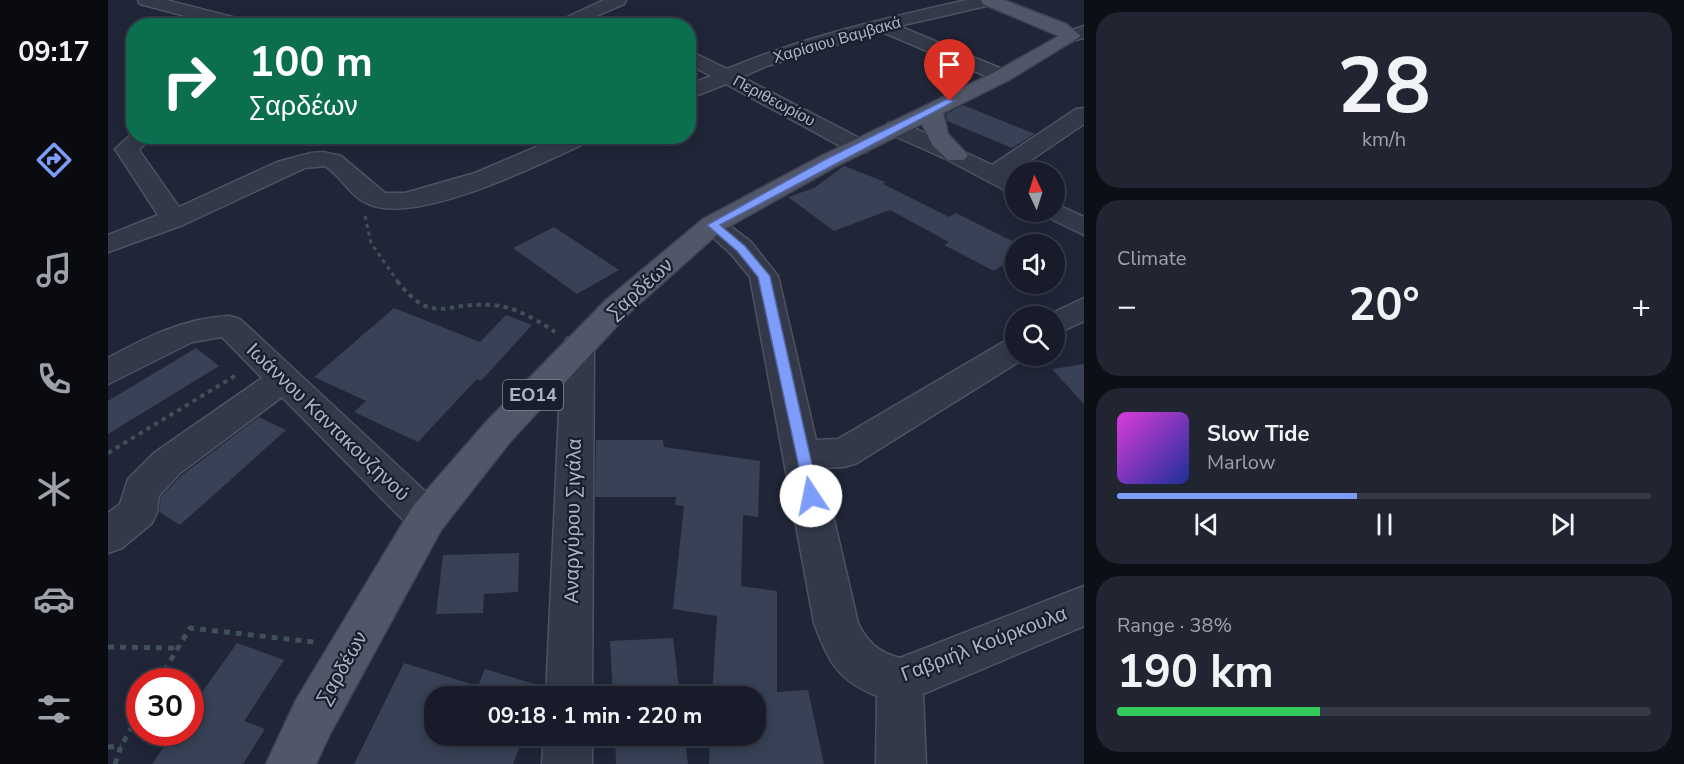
<!DOCTYPE html>
<meta charset="utf-8">
<style>
:root{--surface:#181c2a;--page:#212532;--text:#f1f3f6;--muted:#9fa1a8;--line:#363a47;--accent:#7e9cfa}
body{margin:0;font-family:"Nunito Sans",sans-serif;background:var(--page);color:var(--text);height:100vh;display:flex;flex-direction:column;font-size:22px;white-space:nowrap}
*{box-sizing:border-box;margin:0}
p{font-size:20px;color:var(--muted)}
.icon{flex:none;width:33px;height:33px;fill:none;stroke:currentColor;stroke-width:2;stroke-linecap:round;stroke-linejoin:round}
.map{position:relative;flex:1;overflow:hidden}
.side{display:flex;flex-direction:column;gap:12px;padding:12px;background:#0d0f17;width:600px}
.side>*{flex:none}
.guide{position:absolute;left:18px;top:18px;width:570px;height:126px;border-radius:24px;box-shadow:0 3px 15px #0003,0 0 0 2px var(--line);background:#0b6e4f;color:#fff;overflow:hidden}
.needle{width:39px;rotate:356deg}
.buttons{position:absolute;left:897px;top:162px;display:grid;gap:12px}
.buttons a{display:grid;place-items:center;width:60px;height:60px;border-radius:50%;background:var(--surface);box-shadow:0 3px 15px #0003,0 0 0 2px var(--line);font-size:30px}
.speed{position:absolute;left:18px;top:668px;display:flex;gap:12px;font-size:30px;font-weight:700;text-align:center}
.speed>*{display:grid;place-content:center;width:78px;height:78px;border-radius:50%;background:var(--surface);box-shadow:0 3px 15px #0003,0 0 0 2px var(--line);line-height:1}
.speed .limit{border:9px solid #d22;background:#fff;color:#111}
.pin{position:absolute;display:grid;place-items:center;width:51px;height:51px;color:#fff;margin:-62px -26px;border-radius:50% 50% 50% 0;rotate:-45deg;box-shadow:0 0 6px #0007}
.pin .icon{rotate:45deg}
.me{position:absolute;width:66px;margin:-33px;rotate:349deg;stroke-linejoin:round;filter:drop-shadow(0 0 4px #0008)}
.turn{display:flex;align-items:center;gap:21px;height:126px;padding:0 24px;font-size:27px}
.turn .icon{width:78px;height:78px;stroke-width:2.5}
.turn b{display:block;font-size:42px;line-height:51px}
.big{font-size:45px;font-weight:700;line-height:1.1}
.side .card{flex:1;display:flex;flex-direction:column;justify-content:center;gap:9px;min-width:0;padding:0 21px;border-radius:24px;background:var(--page)}
.side .dial{align-items:center;gap:0}
.dial b{font-size:78px;line-height:1}
.song{display:flex;align-items:center;gap:18px}
.cover{width:72px;height:72px;border-radius:9px;background:linear-gradient(135deg,hsl(300 70% 55%),hsl(230 70% 35%))}
.played{height:6px;border-radius:3px;background:linear-gradient(90deg,var(--accent) 45%,var(--line) 45%)}
.keys{display:flex;justify-content:space-around;direction:ltr}
.heat{display:flex;justify-content:space-between;align-items:center;font-size:33px;direction:ltr}
.charge{height:9px;border-radius:4px;background:linear-gradient(90deg,#34c759 38%,var(--line) 0)}
.trip{position:absolute;left:316px;top:686px;width:342px;height:60px;border-radius:24px;background:var(--surface);box-shadow:0 3px 15px #0003,0 0 0 2px var(--line);font-weight:700;line-height:60px;text-align:center}
main{display:flex;flex:1;min-height:0}
.tab-bar{display:flex;flex-direction:column;width:108px;justify-content:space-around;align-items:center;background:#0a0b11;color:var(--muted)}
.tab-bar .icon{width:42px;height:42px}
.tab-bar .on{color:var(--accent)}
.tab-bar b{font-size:27px;color:var(--text)}
.map>svg:first-child{display:block}
.building{fill:#384156}
.lines{fill:none;stroke-linecap:round;stroke-linejoin:round}
.minor-casing{stroke:#4e5363;stroke-width:3}
.major-casing{stroke:#3d4252;stroke-width:3}
.path-far2{stroke:#3f5056;stroke-width:3;stroke-dasharray:4 4;stroke-linecap:butt}
.path-far1{stroke:#3f5056;stroke-width:4;stroke-dasharray:4.5 4.5;stroke-linecap:butt}
.path{stroke:#3f5056;stroke-width:5;stroke-dasharray:6 6;stroke-linecap:butt}
.minor{fill:#333948;fill-rule:evenodd}
.major{fill:#515768;fill-rule:evenodd}
.route{fill:#7e9cfa;stroke:#5265a2;stroke-width:1.5}
.labels{text-anchor:middle;dominant-baseline:central;stroke-width:4.5;stroke-linejoin:round;paint-order:stroke}
.far-street-label{font-size:16px;fill:#adb3c5;stroke:#191e2d}
.shield{fill:#191e2d;stroke:#818697;stroke-width:1.5}
.shield-label{font-size:18px;font-weight:bold;fill:#adb3c5}
.street-label{font-size:20px;fill:#adb3c5;stroke:#191e2d}
</style>
<main>
<nav class="tab-bar">
<b>09:17</b>
<svg class="icon on" aria-label="directions" viewBox="0 0 24 24"><path d="M12 3l9 9-9 9-9-9zM9 14v-3h6M13 9l2 2-2 2"/></svg>
<svg class="icon" aria-label="music" viewBox="0 0 24 24"><path d="M9 18V5l10-2v13"/><circle cx="6" cy="18" r="3"/><circle cx="16" cy="16" r="3"/></svg>
<svg class="icon" aria-label="phone" viewBox="0 0 24 24"><path d="M5 4h4l2 5-3 2q2 4 5 5l2-3 5 2v4C11 20 4 13 5 4z"/></svg>
<svg class="icon" aria-label="climate" viewBox="0 0 24 24"><path d="M12 3v18M4 7l16 10M4 17L20 7"/></svg>
<svg class="icon" aria-label="car" viewBox="0 0 24 24"><path d="M5 17H2v-5l4-1 3-4h7l3 4 3 1v5h-3M9 17h6M6 11h13"/><circle cx="7" cy="17" r="2"/><circle cx="17" cy="17" r="2"/></svg>
<svg class="icon" aria-label="filters" viewBox="0 0 24 24"><path d="M4 7h16M4 17h16"/><circle cx="9" cy="7" r="2"/><circle cx="15" cy="17" r="2"/></svg>
</nav>
<div class="map">
<svg width="976" height="764" viewBox="0 0 976 764">
<rect width="100%" height="100%" fill="#202638"/>
<!-- building -->
<g class="building">
<path d="M855,105L927,134L904,148L839,121L838,114Z"/>
<path d="M736,166L777,182L775,184L841,217L848,213L908,243V256L886,271L836,245L841,242L782,210L726,231L680,197L706,188Z"/>
<path d="M446,227L511,270L469,294L405,248Z"/>
<path d="M286,308L372,342L398,315L424,325L373,381L369,379L310,442L246,412L258,401L206,377Z"/>
<path d="M88,348L111,366L0,434V401Z"/>
<path d="M976,364V404L944,369Z"/>
<path d="M151,417L178,430L72,525L51,512L53,497L74,475Z"/>
<path d="M488,440H555L556,447L652,461L650,517L635,515L633,586L669,591V692L700,690L716,764H601L602,735H648V696H604L609,616L565,609L576,506L567,505L568,497H487Z"/>
<path d="M411,553L410,592L376,594L375,613L328,614L335,555Z"/>
<path d="M565,638L572,696H505L502,641Z"/>
<path d="M129,643L176,660L136,721L157,729L135,764H44L66,732H82V709Z"/>
<path d="M296,663L370,686L377,669L433,686L429,696H327V735H416L405,764H246Z"/>
<path d="M507,735H576L580,764H508Z"/>
</g>
<g class="lines">
<defs>
<g id="minor">
<path d="M30,0H58L144,22L147,26H115L32,4Z"/>
<path d="M496,0H518L516,4L465,26H440Z"/>
<path d="M859,0H889L887,4L791,26L901,72L904,76L901,80H887L772,31L659,66L634,77L759,142L763,147L759,152H743L618,84L580,99V85L603,76L580,64V50L619,69C695,37 778,18 859,0Z"/>
<path d="M976,26V38L964,41L955,36L958,32Z"/>
<path d="M976,108V124L901,175L908,179V196L840,160L780,133L777,128L780,123H796L884,165L968,109Z"/>
<path d="M26,132V136H45L31,150L71,207L169,162L203,153L215,152L233,156L277,193H297L367,173L454,136H485L482,141C434,163 306,228 258,203C241,195 233,176 217,166L197,168L75,225L0,252V235L50,215L7,149Z"/>
<path d="M946,203L976,217V235L937,216L933,212H946Z"/>
<path d="M604,217L613,219L643,242L670,276L708,440L730,439L897,341L908,338V356H920L749,463L736,467L714,468L750,623C759,642 771,653 792,658L976,586V626L815,694L818,764H768L769,696C729,680 721,662 706,623L642,277L623,254L591,225L595,219Z"/>
<path d="M976,298V321L946,335V316H938Z"/>
<path d="M121,316L132,319L333,506L338,518L333,530L319,534L305,530L174,397L72,473L51,496L49,512L44,523L14,548L0,553V513L12,504L20,479L46,453L154,378L114,337L84,342L0,384V358C39,337 76,318 121,316Z"/>
<path d="M470,335L481,338L486,346L484,696H438L454,346L459,338Z"/>
<path d="M436,735H484V764H434Z"/>
</g>
<path id="major" d="M873,0H896L958,24L973,36L901,80L835,113L840,134L860,155L856,160H840L825,146L814,124L729,166L613,231L520,314L402,442L333,530L222,734L208,764H158L188,700L305,506L378,422L498,300L595,219L713,156L887,72L951,36L875,4Z"/>
</defs>
<!-- minor casing -->
<use href="#minor" class="minor-casing"/>
<!-- major casing -->
<use href="#major" class="major-casing"/>
<!-- path-far2 -->
<path class="path-far2" d="M257,216L263,243L290,282"/>
<!-- path-far1 -->
<g class="path-far1">
<path d="M289,281C326,327 336,301 384,305C408,307 427,319 447,332"/>
<path d="M0,453L130,374"/>
</g>
<!-- path -->
<g class="path">
<path d="M0,647L68,648"/>
<path d="M50,681L82,628L206,642"/>
<path d="M0,747L13,746"/>
<path d="M7,764L13,746L32,713"/>
</g>
<!-- minor -->
<use href="#minor" class="minor"/>
<!-- major -->
<use href="#major" class="major"/>
</g>
<!-- route -->
<path class="route" d="M839,99L847,101L612,225L637,246L662,276L711,496L703,502L698,500L650,277L629,251L599,225L718,159Z"/>
<g class="labels">
<!-- far-street labels -->
<g class="far-street-label">
<text transform="translate(729 40) rotate(-16)">Χαρίσιου Βαμβακά</text>
<text transform="translate(666 101) rotate(28)">Περιθεωρίου</text>
</g>
<!-- shield labels -->
<rect class="shield" x="395" y="380" width="60" height="30" rx="4.5"/>
<g class="shield-label">
<text x="425" y="395">ΕΟ14</text>
</g>
<!-- street labels -->
<g class="street-label">
<text transform="translate(532 289) rotate(-42)">Σαρδέων</text>
<text transform="translate(220 422) rotate(44)">Ιωάννου Καντακουζηνού</text>
<text transform="translate(465 521) rotate(-89)">Αναργύρου Σιγάλα</text>
<text transform="translate(876 644) rotate(-21)">Γαβριήλ Κούρκουλα</text>
<text transform="translate(234 668) rotate(-60)">Σαρδέων</text>
</g>
</g>
</svg>
<div class="buttons">
<a><svg class="needle" viewBox="-14 -14 28 28"><path d="M0-13l5 13h-10z" fill="#e53935"/><path d="M0 13l5-13h-10z" fill="#9fa1a8"/></svg></a>
<a><svg class="icon" aria-label="sound" viewBox="0 0 24 24"><path d="M4 9h4l5-4v14l-5-4H4zM17 9q2 3 0 6"/></svg></a>
<a><svg class="icon" aria-label="search" viewBox="0 0 24 24"><circle cx="10" cy="10" r="6"/><path d="M15 15l6 6"/></svg></a>
</div>
<div class="speed"><div class="limit">30</div></div>
<div class="pin" style="left:842px;top:101px;background:#d93025"><svg class="icon" aria-label="arrive" viewBox="0 0 24 24"><path d="M6 21V4h12l-3 4 3 4H6"/></svg></div>
<svg class="me" style="left:703px;top:496px" viewBox="-20 -20 40 40"><circle r="19" fill="#fff"/><path d="M0-13L10 11 0 6-10 11z" fill="#7e9cfa"/></svg>
<div class="trip">09:18 · 1 min · 220 m</div>
<div class="guide">
<div class="turn"><svg class="icon" aria-label="right" viewBox="0 0 24 24"><path d="M7 20v-9h11M14 6l5 5-5 5"/></svg><div><b>100 m</b>Σαρδέων</div></div>
</div>
</div>
<section class="side">
<div class="card dial"><b>28</b><p>km/h</p></div>
<div class="card"><p>Climate</p>
<div class="heat"><a>−</a><b class="big">20°</b><a>+</a></div>
</div>
<div class="card">
<div class="song"><i class="cover"></i><div><b>Slow Tide</b><p>Marlow</p></div></div>
<div class="played"></div>
<div class="keys"><svg class="icon" aria-label="previous" viewBox="0 0 24 24"><path d="M18 5L8 12l10 7zM5 5v14"/></svg><svg class="icon" aria-label="pause" viewBox="0 0 24 24"><path d="M8 5v14M16 5v14"/></svg><svg class="icon" aria-label="next" viewBox="0 0 24 24"><path d="M6 5l10 7-10 7zM19 5v14"/></svg></div>
</div>
<div class="card"><p>Range · 38%</p><b class="big">190 km</b><div class="charge"></div></div>
</section>
</main>
